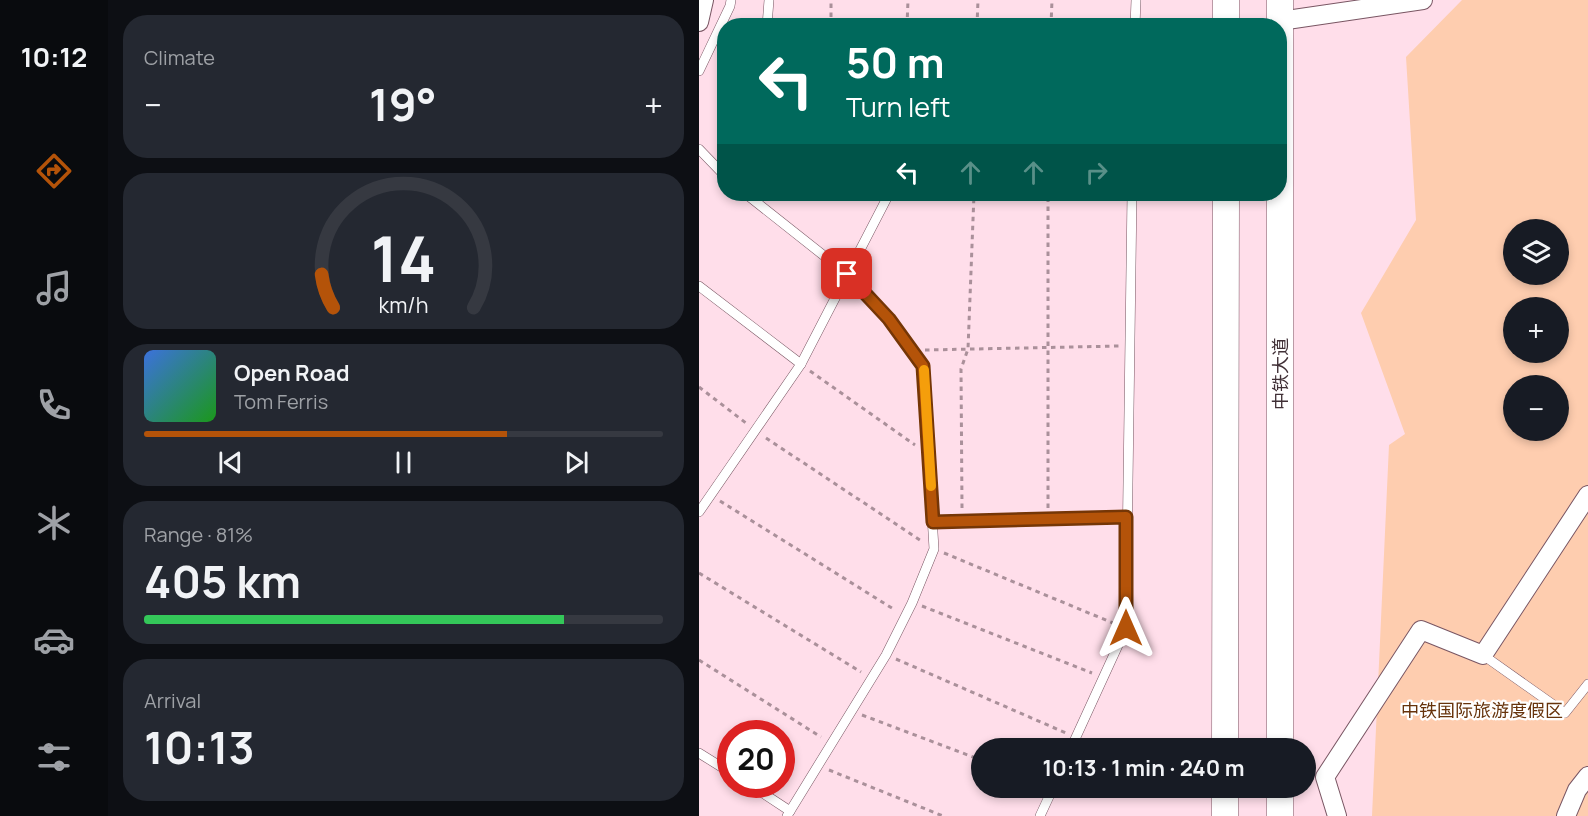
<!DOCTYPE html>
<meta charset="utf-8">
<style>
:root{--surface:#171b24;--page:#242831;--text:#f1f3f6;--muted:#9ea1a6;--line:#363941;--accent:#b45309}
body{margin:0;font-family:Manrope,"Noto Sans SC",sans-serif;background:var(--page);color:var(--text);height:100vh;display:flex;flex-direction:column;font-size:22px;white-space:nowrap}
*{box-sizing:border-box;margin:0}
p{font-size:20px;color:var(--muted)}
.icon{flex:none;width:33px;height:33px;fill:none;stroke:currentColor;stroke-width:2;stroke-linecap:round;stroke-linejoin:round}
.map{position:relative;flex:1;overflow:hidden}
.details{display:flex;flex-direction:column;gap:15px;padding:15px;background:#0d0f14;width:591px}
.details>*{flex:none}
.banner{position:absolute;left:18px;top:18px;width:570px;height:183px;border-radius:24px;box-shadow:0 3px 9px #0003;background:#00695c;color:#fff;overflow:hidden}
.fabs{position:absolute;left:804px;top:219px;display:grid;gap:12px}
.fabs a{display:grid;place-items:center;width:66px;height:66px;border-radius:50%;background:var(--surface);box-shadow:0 3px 9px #0003;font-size:30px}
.speed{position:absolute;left:18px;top:720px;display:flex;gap:12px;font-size:30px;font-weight:700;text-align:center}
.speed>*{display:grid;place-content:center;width:78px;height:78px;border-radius:50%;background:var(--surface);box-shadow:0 3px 9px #0003;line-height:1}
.speed .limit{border:9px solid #d22;background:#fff;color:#111}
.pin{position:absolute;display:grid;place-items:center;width:51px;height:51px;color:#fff;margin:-26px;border-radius:12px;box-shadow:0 3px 9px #0006}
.me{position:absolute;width:66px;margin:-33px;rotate:0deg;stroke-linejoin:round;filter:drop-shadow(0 0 4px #0008)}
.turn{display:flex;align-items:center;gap:21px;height:126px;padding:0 30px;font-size:27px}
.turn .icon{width:78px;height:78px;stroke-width:2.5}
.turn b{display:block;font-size:42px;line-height:51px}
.lanes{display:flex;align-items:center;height:57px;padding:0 30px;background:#0003;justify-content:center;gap:30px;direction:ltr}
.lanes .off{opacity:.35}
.big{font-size:45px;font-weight:700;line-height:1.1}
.details .tile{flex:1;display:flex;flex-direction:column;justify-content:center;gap:9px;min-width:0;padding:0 21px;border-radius:24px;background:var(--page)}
.details .dial{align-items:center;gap:0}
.dial svg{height:156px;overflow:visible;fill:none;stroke:var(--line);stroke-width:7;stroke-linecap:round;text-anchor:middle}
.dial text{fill:var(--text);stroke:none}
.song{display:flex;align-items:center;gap:18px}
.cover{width:72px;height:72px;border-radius:9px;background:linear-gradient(135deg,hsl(220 70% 55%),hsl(120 70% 35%))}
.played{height:6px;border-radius:3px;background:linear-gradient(90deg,var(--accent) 70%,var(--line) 70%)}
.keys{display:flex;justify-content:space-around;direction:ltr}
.heat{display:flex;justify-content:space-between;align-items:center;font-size:33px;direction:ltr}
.charge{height:9px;border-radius:4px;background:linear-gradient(90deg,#34c759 81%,var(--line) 0)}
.trip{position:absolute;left:272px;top:738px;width:345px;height:60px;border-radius:30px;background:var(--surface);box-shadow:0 3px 9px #0003;font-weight:700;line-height:60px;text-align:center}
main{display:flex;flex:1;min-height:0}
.tab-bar{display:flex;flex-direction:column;width:108px;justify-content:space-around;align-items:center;background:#090b0e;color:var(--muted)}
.tab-bar .icon{width:42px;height:42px}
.tab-bar .selected{color:var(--accent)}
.tab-bar b{font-size:27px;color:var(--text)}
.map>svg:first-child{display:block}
.green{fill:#fecdaf;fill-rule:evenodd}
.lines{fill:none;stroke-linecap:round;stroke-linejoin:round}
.lane-casing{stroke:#795663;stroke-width:10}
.street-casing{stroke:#795663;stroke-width:20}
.secondary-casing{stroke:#795663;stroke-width:27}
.path{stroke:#aa909a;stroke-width:3;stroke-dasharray:4.5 4.5;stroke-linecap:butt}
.lane{stroke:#fff;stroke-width:9}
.street{stroke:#fff;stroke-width:18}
.secondary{stroke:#fff;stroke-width:26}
.route-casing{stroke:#753606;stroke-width:15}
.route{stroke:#b45309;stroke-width:10}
.slow{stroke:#f59e0b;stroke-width:10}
.labels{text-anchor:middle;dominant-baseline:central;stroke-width:4.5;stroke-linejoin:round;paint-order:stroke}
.street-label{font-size:18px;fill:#403036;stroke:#fff}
.park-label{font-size:18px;fill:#67330b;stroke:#fff}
</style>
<main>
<nav class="tab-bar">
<b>10:12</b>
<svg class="icon selected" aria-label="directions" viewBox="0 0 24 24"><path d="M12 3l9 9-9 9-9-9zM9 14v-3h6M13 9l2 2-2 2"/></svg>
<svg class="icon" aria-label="music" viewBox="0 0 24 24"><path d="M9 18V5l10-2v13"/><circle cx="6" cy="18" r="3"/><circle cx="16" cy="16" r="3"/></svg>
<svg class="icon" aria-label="phone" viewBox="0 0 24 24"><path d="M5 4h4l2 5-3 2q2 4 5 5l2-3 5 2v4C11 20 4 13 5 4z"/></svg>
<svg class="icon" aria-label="climate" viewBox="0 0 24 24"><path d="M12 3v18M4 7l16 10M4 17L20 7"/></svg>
<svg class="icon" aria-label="car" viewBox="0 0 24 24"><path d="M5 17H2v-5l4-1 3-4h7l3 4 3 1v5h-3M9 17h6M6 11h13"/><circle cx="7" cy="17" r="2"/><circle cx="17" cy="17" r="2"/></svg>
<svg class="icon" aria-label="filters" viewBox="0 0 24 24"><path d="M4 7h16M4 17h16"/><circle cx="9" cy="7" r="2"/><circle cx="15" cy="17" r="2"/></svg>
</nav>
<section class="details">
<div class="tile"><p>Climate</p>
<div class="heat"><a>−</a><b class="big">19°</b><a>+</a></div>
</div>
<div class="tile dial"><svg viewBox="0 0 100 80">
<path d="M14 69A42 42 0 1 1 86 69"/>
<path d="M14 69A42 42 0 0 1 8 52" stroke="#b45309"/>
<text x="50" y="56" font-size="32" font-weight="700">14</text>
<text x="50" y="72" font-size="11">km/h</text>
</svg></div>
<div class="tile">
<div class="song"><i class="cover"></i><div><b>Open Road</b><p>Tom Ferris</p></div></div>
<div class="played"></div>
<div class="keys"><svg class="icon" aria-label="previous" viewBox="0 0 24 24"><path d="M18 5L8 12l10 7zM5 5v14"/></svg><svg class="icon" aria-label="pause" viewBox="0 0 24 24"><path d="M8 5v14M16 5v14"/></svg><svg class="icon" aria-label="next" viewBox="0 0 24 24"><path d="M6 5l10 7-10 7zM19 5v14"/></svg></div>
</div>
<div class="tile"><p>Range · 81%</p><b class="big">405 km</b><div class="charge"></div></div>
<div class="tile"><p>Arrival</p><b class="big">10:13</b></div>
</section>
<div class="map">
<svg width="889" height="816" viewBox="0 0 889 816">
<rect width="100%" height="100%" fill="#ffdeea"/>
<!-- green -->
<path class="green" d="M763,0H889V816H673L690,445L706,434L662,313L717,220L707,57ZM814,230H860V274H814ZM814,308H860V352H814ZM814,386H860V430H814Z"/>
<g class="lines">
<defs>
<g id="lane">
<path d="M68,26L70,0"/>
<path d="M436,26L437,0"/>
<path d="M0,71L31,6L32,0"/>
<path d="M0,149L26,176"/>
<path d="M47,194L148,274L190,319L224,366L235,549L213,603L187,655L88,816"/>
<path d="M0,286L102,364"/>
<path d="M0,512L102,364L190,194"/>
<path d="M234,522L427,517"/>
<path d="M784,655L866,713L889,684"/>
<path d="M372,748L427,628L433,194"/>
<path d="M0,753L32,773"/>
<path d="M50,784L91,811"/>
<path d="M341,816L354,788"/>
</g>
<g id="street">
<path d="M581,21L724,0"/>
<path d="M0,22L5,0"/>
<path d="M638,816L626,777L722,630L784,655L889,495"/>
<path d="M867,816L878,790L889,776"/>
</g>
<g id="secondary">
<path d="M581,0V748"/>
<path d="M527,26V0"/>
<path d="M526,748L527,194"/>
<path d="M581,788V816"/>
<path d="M526,816V788"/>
</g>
</defs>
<!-- lane casing -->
<use href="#lane" class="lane-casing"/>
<!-- street casing -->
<use href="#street" class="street-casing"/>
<!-- secondary casing -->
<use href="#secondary" class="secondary-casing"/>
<!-- path -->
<g class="path">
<path d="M132,26V0"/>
<path d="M208,26L209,0"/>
<path d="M278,26L279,0"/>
<path d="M352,26L353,0"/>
<path d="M226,350L421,346"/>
<path d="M111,371L216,445"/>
<path d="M0,387L47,423"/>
<path d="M67,438L221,540"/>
<path d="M21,501L196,610"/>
<path d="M263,508L262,369L269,349L275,194"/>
<path d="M349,508V194"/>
<path d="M245,553L414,623"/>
<path d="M0,573L162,672"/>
<path d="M223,606L393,673"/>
<path d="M197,659L367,733"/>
<path d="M0,660L122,737"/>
<path d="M163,715L282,760"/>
<path d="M130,770L244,816"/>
</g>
<!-- lane -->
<use href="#lane" class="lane"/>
<!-- street -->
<use href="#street" class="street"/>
<!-- secondary -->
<use href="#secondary" class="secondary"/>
</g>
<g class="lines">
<defs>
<path id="route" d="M148,274L190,319L224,366L234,522L427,517V628"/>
</defs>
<!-- route casing -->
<use href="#route" class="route-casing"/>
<!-- route -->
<use href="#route" class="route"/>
<!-- slow -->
<path class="slow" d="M225,370L232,486"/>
</g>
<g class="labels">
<!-- street labels -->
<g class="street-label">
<text transform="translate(581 374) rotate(-90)">中铁大道</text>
</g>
<!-- park labels -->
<g class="park-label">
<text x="783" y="710">中铁国际旅游度假区</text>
</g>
</g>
</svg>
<div class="fabs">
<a><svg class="icon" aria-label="layers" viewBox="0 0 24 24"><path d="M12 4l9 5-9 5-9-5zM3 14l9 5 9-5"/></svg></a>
<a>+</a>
<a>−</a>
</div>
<div class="speed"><div class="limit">20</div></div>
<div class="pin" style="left:148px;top:274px;background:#d93025"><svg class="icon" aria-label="arrive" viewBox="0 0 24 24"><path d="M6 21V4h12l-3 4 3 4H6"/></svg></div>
<svg class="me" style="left:427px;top:628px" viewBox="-20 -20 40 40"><path d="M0-17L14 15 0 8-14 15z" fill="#b45309" stroke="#fff" stroke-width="4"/></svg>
<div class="trip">10:13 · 1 min · 240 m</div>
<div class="banner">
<div class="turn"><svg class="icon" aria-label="left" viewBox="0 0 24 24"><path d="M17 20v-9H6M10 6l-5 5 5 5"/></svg><div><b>50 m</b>Turn left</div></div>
<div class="lanes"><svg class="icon" aria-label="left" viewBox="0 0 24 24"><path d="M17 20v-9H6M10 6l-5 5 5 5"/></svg><svg class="icon off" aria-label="ahead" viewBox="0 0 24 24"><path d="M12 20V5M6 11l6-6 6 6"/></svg><svg class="icon off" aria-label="ahead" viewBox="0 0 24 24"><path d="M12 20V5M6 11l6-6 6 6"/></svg><svg class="icon off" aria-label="right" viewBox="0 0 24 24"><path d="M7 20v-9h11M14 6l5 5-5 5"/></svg></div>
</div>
</div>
</main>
